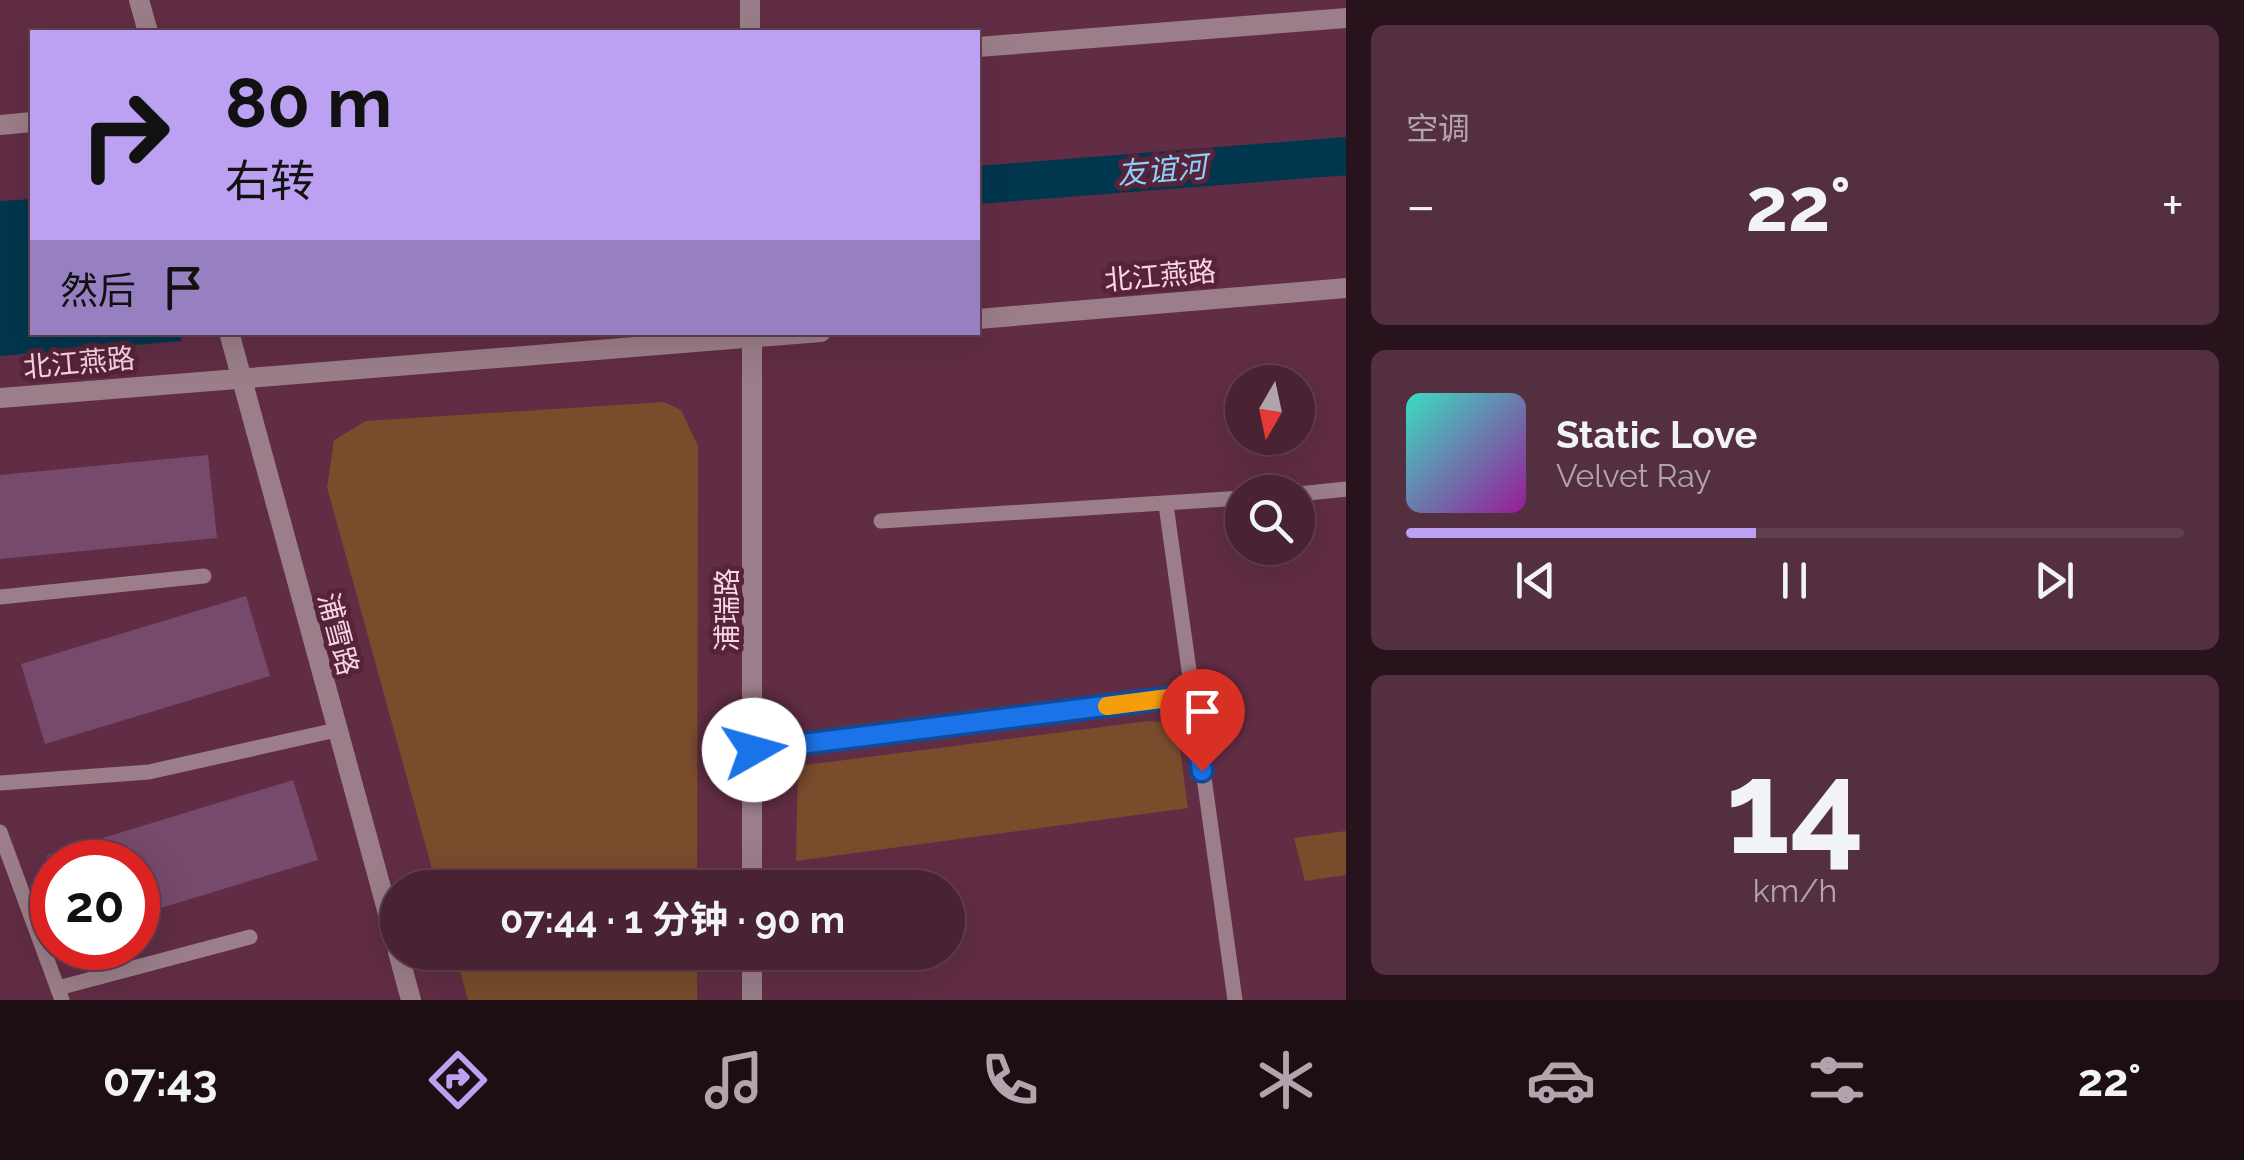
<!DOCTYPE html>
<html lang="zh">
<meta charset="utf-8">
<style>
:root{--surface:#492233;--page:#532f3f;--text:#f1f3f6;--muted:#b1a4ac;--line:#613f4e;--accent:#bca0f2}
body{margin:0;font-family:Raleway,"Noto Sans SC",sans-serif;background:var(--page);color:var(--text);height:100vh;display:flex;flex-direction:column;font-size:38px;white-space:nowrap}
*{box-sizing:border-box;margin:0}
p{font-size:32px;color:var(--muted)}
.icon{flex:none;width:55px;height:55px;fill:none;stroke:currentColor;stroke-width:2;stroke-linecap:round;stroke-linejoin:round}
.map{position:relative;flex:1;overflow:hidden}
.details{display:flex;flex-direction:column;gap:25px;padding:25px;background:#28131c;width:898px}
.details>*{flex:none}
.guide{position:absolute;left:30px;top:30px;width:950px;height:305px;border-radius:0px;box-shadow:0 10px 40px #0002,0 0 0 2px var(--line);background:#bca0f2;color:#111;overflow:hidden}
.needle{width:65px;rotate:189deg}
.tools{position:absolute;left:1225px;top:365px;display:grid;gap:20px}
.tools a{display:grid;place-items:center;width:90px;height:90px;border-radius:50%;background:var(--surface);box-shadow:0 10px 40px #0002,0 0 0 2px var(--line);font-size:50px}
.speed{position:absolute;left:30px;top:840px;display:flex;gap:20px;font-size:50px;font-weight:700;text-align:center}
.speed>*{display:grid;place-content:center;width:130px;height:130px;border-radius:50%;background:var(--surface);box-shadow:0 10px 40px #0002,0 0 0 2px var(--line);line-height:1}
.speed .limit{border:15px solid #d22;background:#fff;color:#111}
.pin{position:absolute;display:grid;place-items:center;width:85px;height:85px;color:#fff;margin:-102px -42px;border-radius:50% 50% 50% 0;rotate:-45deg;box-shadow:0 0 10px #0007}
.pin .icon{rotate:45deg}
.me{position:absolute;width:110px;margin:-55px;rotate:83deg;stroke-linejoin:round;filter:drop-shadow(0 0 8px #0008)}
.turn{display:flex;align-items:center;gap:35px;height:210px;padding:0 30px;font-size:45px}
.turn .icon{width:130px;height:130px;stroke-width:2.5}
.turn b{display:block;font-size:70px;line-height:85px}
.then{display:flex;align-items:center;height:95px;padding:0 30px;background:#0003;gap:20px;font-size:38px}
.big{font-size:75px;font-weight:700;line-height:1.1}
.details .tile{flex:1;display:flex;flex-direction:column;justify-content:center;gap:15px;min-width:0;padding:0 35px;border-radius:15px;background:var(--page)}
.details .dial{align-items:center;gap:0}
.dial b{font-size:130px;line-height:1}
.song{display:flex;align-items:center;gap:30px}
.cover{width:120px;height:120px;border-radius:15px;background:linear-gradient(135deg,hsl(170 70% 55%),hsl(300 70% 35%))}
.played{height:10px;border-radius:5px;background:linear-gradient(90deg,var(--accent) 45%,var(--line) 45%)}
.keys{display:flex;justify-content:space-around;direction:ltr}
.heat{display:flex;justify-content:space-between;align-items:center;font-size:55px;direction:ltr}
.trip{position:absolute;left:380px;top:870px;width:585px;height:100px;border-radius:50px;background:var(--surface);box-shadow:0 10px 40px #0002,0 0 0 2px var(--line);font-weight:700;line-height:100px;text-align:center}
.dock{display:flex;height:160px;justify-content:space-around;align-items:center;background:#1d0e14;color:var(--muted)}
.dock .icon{width:70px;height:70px}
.dock .active{color:var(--accent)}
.dock b{font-size:45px;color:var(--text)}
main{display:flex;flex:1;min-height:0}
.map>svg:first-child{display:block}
.green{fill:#794c2c}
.water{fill:#00364e}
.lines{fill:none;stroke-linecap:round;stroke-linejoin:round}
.canal{stroke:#00364e;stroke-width:38}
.building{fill:#77496d}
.lane{stroke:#9b7e89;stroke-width:15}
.street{stroke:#9b7e89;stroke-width:20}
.route-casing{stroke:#114b97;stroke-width:25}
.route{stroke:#1a73e8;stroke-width:18}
.slow{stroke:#f59e0b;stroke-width:18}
.labels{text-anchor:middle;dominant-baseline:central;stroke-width:10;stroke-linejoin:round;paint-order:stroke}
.street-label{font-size:28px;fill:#f6d4e0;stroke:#562339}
.water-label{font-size:30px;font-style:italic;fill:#8bd2fb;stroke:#562339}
</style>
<main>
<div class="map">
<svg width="1347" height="1000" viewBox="0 0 1347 1000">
<rect width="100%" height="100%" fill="#612d44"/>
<!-- green -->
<g class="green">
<path d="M664,402L681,410L698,446L697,887H437L327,487L334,440L366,421Z"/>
<path d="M1149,721L1162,722L1178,735L1188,808L796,861L798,766Z"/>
<path d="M1346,831V875L1305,881L1294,838Z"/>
<path d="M455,953H697V1000H468Z"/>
</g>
<!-- water -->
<path class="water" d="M32,199V332L179,333L182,341L0,356V201Z"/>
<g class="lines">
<!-- canal -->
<path class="canal" d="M978,185L1347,156"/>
</g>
<!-- building -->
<g class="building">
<path d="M208,455L217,538L0,559V475Z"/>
<path d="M246,596L270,676L45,744L21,664Z"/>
<path d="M293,780L318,860L138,915V862H48L47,855Z"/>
</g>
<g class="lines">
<!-- lane -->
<g class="lane">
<path d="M1298,494L1347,489"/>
<path d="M1166,505L1235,1000"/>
<path d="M881,521L1242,498"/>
<path d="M0,597L204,576"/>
<path d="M755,750L1191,695"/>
<path d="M0,783L149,772L336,730"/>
<path d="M0,832L62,1000"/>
<path d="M58,988L250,937"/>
</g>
<!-- street -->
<g class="street">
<path d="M139,0L148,32"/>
<path d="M750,0V32"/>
<path d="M978,47L1347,18"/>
<path d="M0,125L32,122"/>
<path d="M978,319L1347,288"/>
<path d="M229,332L398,950"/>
<path d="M0,398L821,332"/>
<path d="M752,888V332"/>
<path d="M398,952L411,1000"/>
<path d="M752,952V1000"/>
</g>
</g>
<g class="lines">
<defs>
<path id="route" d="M754,750L1192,695L1202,771"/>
</defs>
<!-- route casing -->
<use href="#route" class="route-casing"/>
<!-- route -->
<use href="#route" class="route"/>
<!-- slow -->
<path class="slow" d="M1107,706L1192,695L1194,713"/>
</g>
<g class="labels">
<!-- street labels -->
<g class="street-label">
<text transform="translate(1160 276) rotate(-5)">北江燕路</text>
<text transform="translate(79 363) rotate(-5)">北江燕路</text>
<text transform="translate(727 610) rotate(-90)">浦瑞路</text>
<text transform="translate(338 634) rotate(75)">浦雪路</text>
</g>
<!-- water labels -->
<g class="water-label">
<text transform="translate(1162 170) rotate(-5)">友谊河</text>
</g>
</g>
</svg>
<div class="tools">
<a><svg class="needle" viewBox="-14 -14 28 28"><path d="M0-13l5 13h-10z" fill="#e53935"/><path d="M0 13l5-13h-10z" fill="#b1a4ac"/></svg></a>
<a><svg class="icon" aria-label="search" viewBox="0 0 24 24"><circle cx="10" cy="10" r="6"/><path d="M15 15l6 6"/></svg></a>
</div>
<div class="speed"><div class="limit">20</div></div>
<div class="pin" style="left:1202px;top:771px;background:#d93025"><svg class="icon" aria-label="arrive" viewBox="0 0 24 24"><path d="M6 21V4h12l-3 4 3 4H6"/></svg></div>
<svg class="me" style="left:754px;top:750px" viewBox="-20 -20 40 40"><circle r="19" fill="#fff"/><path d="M0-13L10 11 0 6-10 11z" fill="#1a73e8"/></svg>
<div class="trip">07:44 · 1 分钟 · 90 m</div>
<div class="guide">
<div class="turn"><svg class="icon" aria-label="right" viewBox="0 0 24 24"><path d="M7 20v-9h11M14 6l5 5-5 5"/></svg><div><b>80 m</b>右转</div></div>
<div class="then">然后<svg class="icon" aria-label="arrive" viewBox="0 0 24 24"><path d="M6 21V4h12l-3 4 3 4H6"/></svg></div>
</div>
</div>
<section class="details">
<div class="tile"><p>空调</p>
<div class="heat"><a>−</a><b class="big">22°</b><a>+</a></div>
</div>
<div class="tile">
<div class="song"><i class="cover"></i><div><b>Static Love</b><p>Velvet Ray</p></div></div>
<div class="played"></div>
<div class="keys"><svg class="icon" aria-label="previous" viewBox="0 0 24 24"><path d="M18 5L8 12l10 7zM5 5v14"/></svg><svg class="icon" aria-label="pause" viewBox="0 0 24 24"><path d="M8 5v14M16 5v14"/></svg><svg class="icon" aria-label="next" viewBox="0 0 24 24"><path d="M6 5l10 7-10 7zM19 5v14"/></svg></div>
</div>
<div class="tile dial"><b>14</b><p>km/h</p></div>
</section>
</main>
<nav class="dock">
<b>07:43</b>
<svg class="icon active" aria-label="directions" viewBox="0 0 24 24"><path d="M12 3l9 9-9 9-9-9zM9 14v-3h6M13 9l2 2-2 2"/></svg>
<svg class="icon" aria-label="music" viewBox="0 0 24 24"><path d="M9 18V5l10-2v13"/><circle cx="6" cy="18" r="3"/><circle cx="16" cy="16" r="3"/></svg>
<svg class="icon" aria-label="phone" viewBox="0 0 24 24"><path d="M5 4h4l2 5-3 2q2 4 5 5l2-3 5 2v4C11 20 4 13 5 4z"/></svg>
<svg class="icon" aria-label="climate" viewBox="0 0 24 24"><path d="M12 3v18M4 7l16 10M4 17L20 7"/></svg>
<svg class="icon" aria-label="car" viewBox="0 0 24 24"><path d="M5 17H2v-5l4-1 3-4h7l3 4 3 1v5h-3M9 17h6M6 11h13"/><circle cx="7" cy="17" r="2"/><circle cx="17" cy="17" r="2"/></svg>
<svg class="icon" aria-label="filters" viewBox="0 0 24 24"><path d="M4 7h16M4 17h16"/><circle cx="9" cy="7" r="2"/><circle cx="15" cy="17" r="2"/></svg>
<b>22°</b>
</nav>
